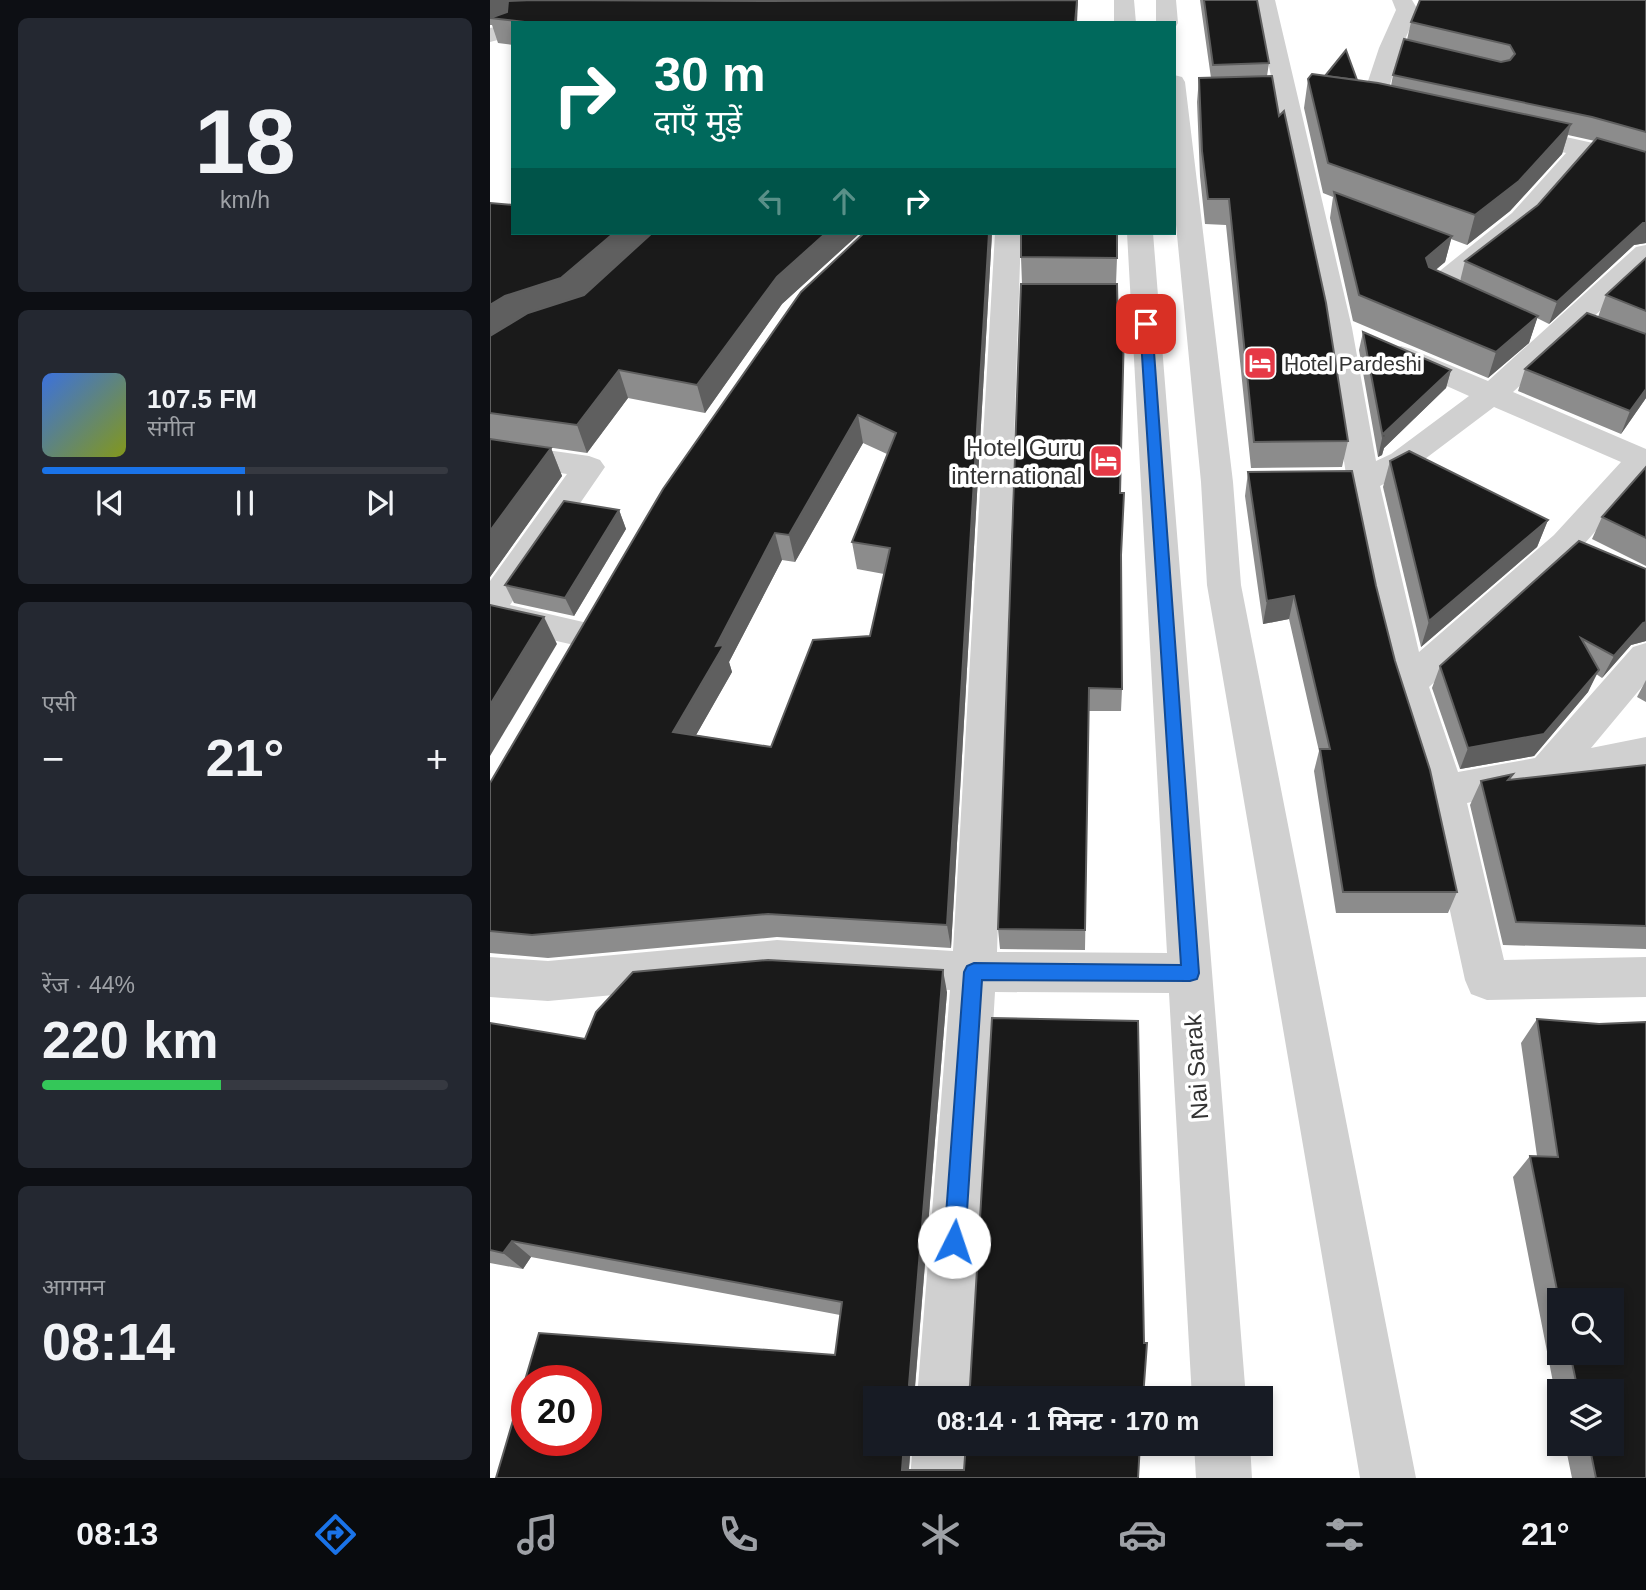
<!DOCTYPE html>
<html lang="hi">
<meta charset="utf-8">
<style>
:root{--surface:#171b24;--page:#242831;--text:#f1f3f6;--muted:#9ea1a6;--line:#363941;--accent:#1a73e8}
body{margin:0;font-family:Arial,"Noto Sans Devanagari",sans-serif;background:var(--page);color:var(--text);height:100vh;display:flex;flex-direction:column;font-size:26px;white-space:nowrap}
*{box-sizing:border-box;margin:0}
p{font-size:23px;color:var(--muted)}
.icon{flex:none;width:38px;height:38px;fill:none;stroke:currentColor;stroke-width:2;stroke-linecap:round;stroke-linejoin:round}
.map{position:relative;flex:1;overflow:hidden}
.details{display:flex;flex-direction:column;gap:18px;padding:18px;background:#0d0f14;width:490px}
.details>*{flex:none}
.banner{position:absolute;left:21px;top:21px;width:665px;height:214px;border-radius:0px;box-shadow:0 4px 10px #0003;background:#00695c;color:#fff;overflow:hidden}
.controls{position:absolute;left:1057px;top:1288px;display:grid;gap:14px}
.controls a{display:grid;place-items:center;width:77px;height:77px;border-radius:0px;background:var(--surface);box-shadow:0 4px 10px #0003;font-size:35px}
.speed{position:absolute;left:21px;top:1365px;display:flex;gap:14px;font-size:35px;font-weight:700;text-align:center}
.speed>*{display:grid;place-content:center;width:91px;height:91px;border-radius:50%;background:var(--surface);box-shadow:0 4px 10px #0003;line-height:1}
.speed .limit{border:10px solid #d22;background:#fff;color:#111}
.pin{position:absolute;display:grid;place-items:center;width:60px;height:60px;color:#fff;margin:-30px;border-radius:14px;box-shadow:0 4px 10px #0006}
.me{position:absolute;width:77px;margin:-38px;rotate:4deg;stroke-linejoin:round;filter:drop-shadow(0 0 5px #0008)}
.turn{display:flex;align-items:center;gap:24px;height:147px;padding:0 28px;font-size:32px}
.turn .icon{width:91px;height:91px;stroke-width:2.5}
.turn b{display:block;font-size:49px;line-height:60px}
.lanes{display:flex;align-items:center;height:66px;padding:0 28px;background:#0003;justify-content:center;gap:35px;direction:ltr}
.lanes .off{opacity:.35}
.big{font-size:52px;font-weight:700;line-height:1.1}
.details .tile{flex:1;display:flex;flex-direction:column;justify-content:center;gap:10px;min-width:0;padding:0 24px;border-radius:10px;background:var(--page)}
.details .dial{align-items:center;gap:0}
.dial b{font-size:91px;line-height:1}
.song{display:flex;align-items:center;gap:21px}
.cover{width:84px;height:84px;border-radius:10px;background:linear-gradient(135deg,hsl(220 70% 55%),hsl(70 70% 35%))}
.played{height:7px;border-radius:4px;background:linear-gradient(90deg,var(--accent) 50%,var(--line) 50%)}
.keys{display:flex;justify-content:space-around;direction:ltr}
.heat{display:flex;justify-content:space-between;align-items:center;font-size:38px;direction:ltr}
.charge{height:10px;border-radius:5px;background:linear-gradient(90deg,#34c759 44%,var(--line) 0)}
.trip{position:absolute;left:373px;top:1386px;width:410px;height:70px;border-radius:0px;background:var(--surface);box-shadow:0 4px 10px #0003;font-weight:700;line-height:70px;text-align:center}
.dock{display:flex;height:112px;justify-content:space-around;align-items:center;background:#090b0e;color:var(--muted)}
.dock .icon{width:49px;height:49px}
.dock .current{color:var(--accent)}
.dock b{font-size:32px;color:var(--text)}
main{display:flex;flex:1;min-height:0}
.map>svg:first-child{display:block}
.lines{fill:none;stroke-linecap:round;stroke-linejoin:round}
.minor{fill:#d0d0d0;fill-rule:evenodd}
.wall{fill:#8c8c8c;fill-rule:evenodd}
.shaded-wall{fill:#5f5f5f}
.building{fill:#1a1a1a;stroke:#5f5f5f;stroke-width:2;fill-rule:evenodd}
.route{fill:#1a73e8;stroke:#114b97;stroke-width:2}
.labels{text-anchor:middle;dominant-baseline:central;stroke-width:7;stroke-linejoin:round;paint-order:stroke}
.far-poi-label{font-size:21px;fill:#333;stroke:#fff;text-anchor:start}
.poi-label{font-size:24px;fill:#333;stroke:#fff;text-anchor:end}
.street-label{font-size:24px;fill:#333;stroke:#fff}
</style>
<main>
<section class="details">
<div class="tile dial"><b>18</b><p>km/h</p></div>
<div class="tile">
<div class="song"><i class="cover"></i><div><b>107.5 FM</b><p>संगीत</p></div></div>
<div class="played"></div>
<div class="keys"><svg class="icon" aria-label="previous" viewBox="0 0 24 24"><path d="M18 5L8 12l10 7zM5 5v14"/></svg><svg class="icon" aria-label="pause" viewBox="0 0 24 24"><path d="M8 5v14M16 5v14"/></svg><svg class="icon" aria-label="next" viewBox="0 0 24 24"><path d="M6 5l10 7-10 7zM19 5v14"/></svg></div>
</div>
<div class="tile"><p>एसी</p>
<div class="heat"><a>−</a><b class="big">21°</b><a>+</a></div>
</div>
<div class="tile"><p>रेंज · 44%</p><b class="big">220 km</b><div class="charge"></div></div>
<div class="tile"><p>आगमन</p><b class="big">08:14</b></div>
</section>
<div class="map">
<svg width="1156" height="1478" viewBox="0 0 1156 1478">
<rect width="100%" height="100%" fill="#fff"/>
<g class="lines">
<!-- minor -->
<g class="minor">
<path d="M624,0H644L646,23H624Z"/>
<path d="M666,0H686L688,23L685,28L684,23H666Z"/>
<path d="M765,0H785L862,328L886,461L901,454L979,396L901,361L896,355L901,349L911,346L921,349L998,381L1146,247L1156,245V268L1023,392L1156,449V474L1088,551L939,687L968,772L1045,758L1143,647L1156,643V682L1101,748L1156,737V767L977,803L1014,960L1156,957V997L997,1000L981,994L975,980L934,791L900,683L882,609L857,481L834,328ZM1004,407L1131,462L1064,535L929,652L890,486L923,468Z"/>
<path d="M902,0H922L928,10L913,44L970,58L973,63L970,68L962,70L908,57L895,102L891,107H875L871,102L889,48L906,10Z"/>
<path d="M23,23V36L0,42V28Z"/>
<path d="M684,75L692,77L695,82L743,482L751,585L926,1478H870L717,585L711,482L684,204Z"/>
<path d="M1026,126L1103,143L1156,158V173L1098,159L1040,225L964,284L987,295L991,301L987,307C970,311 941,300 931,286L1022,213L1076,153L1017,138L1014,133L1017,128Z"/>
<path d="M505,233H531L507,952L677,953L637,233H663L756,1398H702L679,993L505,992L481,1398H427L460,990L287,980L58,1001L0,997V957L58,961L287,940L463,951Z"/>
<path d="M0,442L99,456L110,460L115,467L20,605L106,625L111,634L106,643L93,647L0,626V581L77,474L0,462Z"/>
<path d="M423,1444H479L476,1478H420Z"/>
<path d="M704,1444H760L762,1478H706Z"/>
</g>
</g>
<!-- wall -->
<g class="wall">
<path d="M0,0H588L23,23V45L8,43L2,25H0Z"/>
<path d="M710,0H767L779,63L777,76L789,116L858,441L852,467L761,468L736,225L715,224L710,176L707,102L709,78H721Z"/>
<path d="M1156,0V243L1144,245L1059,324L1047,318L1039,343L998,378L863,321L840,218L843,197L833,193L814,108L818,79L867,80L901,86L903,75L917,40L921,22ZM1078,135L1105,141L1048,205L975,261L970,281L945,270L955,262L961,239L977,245L1020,211L1072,154Z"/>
<path d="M0,203L23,233H370L292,304L215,413L138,398L97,453L43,445L61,448L72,476L0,577Z"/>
<path d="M502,233L461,948L287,937L58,958L0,953V783L173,489ZM373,443L397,454L362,542L367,569L394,574L380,636L281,747L206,735L242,672L239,662L292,560L305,562Z"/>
<path d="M531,257L627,258L626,284L630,493L632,689L631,711H599L595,950L510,949L508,929L532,284Z"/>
<path d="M1156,258V398L1131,434L1028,391L1035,369L1108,317L1116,295Z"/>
<path d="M873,332L961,370L956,388L894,448L892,455L888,457L869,350Z"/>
<path d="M900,461L1058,520L1047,547L931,647L893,487Z"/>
<path d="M1156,467V566L1102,539L1112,517Z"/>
<path d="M758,472L886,586L905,661L967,892L958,913H846L824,771L829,751L799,619L773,624L755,496Z"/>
<path d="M129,510L136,529L84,616L24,603L15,585Z"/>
<path d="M1156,569V641L1141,645L1112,678L1106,674L1098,692L1044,756L970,769L942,688L950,666Z"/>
<path d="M1156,680V702L1147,697Z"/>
<path d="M1156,765V949L1013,945L980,805L991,781L1020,780Z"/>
<path d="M457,992L425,1388L653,1398H385V1444H421L419,1470L6,1478L345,1355L350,1315L41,1257L33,1269L0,1263V1023L95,1039Z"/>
<path d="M1047,1019L1156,1478H1082L1075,1444H1122V1391H1069V1413L1023,1177L1040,1156H1047L1031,1043ZM1069,1300L1122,1353H1069Z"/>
</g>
<!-- shaded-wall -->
<g class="shaded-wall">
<path d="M0,0H52L0,18Z"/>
<path d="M587,0H588L587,23H585Z"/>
<path d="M1081,124L1072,154L1020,211L977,245L985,215Z"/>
<path d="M1153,223H1156V243L1144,245L1059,324L1067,302Z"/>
<path d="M124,233H162L81,306L0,340V305Z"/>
<path d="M336,233H370L292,304L215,413L207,385L287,277Z"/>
<path d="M499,233H502L461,948L457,925Z"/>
<path d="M962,236L955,262L929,284L936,258Z"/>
<path d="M1048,316L1039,343L998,378L1006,352Z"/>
<path d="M129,370L138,398L97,453L87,425Z"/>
<path d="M961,370L956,388L894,448L892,455L888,457L893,434Z"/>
<path d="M1156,389V398L1131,434L1140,411Z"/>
<path d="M368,415L373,443L305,562L299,535Z"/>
<path d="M61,448L72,476L0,577V531Z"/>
<path d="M129,510L136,529L84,616L75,598Z"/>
<path d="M1058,520L1047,547L931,647L939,621Z"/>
<path d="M285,533L292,560L239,662L242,672L193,758L183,732L226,646Z"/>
<path d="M804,596L799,619L773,624L777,601Z"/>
<path d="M54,617L67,644L0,756V705Z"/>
<path d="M1156,622V641L1141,645L1112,678L1124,656L1153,623Z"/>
<path d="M1109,670L1098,692L1044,756L970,769L978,748Z"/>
<path d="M453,970L457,992L424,1398L419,1385Z"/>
<path d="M22,1241L41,1257L33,1269L13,1253Z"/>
<path d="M414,1444H421L418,1478L412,1470Z"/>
</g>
<!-- building -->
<g class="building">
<path d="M43,0L275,1L587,0L585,23H43L0,18L17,12L18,1Z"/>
<path d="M714,0H767L779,63L723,65Z"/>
<path d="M930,0H1156V132L1102,117L903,75L914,39L1011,62L1020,60L1025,54L1020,45L921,22Z"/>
<path d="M856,50L867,80L835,76Z"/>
<path d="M822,74L888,83L1081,124L1029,181L985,215L838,163L818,79Z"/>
<path d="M782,76L789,116L794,111L836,303L858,441L764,442L739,199H718L712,151L709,78Z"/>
<path d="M1107,138L1156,152V223H1153L1067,302L975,261L1048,205Z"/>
<path d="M844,192L962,236L936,258L939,267L1048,316L1006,352L869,295Z"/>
<path d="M0,203L23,205V233H124L71,278L15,296L0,305Z"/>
<path d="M162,233H336L287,277L207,385L129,370L87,425L0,413V336L38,313L94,295Z"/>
<path d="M374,233H499L457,925L278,914L42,935L0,931V783L173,489L311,292ZM368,415L406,433L362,542L400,548L380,636L323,640L281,747L183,732L234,645L226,646L285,533L299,535Z"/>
<path d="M531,233H627V258L531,257Z"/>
<path d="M1156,258V311L1116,295Z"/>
<path d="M531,284H627L628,330H634L630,493H634L631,555L632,689L599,688L595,930L508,929Z"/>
<path d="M1097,313L1156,334V389L1140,411L1035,369Z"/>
<path d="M873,332L961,370L893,434L897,436L893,438Z"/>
<path d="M0,439L61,448L0,531Z"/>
<path d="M919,451L1058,520L939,621L900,461Z"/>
<path d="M1156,467V538L1112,517Z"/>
<path d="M862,471L886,586L905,661L940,770L967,892H853L830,749H840L804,596L777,601L758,472Z"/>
<path d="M74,501L129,510L75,598L15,585Z"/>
<path d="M1089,541L1156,569V622L1153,623L1124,656L1091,638L1109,670L1054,734L978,748L950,666Z"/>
<path d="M0,605L54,617L0,705Z"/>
<path d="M1156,765V926L1026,922L991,781L1023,774L1018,780Z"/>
<path d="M278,960L453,970L419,1385L421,1388H477L480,1386L502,1018L648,1021L654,1343H657L653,1398H385V1444H414L412,1470H474L476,1444H650L648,1478H6L49,1333L345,1355L352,1302L22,1241L13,1253L0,1250V1023L95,1039L106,1012L143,972ZM37,1381H96V1440H37Z"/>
<path d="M1047,1019L1109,1024L1156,1022V1478H1106L1099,1444H1122V1391H1088L1080,1353H1122V1300H1069L1040,1156L1068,1157Z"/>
</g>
<!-- route -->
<path class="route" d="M656,320L662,324L709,973L707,979L700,981L492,980L475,1242L471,1250L464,1253L457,1250L454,1242L474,972L477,966L484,963L691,965L650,324Z"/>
<!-- icons -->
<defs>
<symbol id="hotel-square" viewBox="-11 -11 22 22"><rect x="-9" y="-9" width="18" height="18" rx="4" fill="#e63946" stroke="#fff"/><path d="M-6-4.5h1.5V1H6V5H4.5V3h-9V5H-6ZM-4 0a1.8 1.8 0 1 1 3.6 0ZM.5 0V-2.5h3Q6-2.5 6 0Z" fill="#fff"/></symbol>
</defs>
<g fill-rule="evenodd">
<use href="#hotel-square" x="751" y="344" width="38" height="38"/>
<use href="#hotel-square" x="597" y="442" width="38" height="38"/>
</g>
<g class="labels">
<!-- far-poi labels -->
<g class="far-poi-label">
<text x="794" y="363">Hotel Pardeshi</text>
</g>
<!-- poi labels -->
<g class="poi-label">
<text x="592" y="447">Hotel Guru<tspan x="592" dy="28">international</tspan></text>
</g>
<!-- street labels -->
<g class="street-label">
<text transform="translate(706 1067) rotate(-94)">Nai Sarak</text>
</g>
</g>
</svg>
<div class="controls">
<a><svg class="icon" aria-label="search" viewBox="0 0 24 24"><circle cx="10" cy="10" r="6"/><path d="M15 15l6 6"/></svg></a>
<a><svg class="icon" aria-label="layers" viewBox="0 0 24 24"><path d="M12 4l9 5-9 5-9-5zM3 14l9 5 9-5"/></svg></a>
</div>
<div class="speed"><div class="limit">20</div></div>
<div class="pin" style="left:656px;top:324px;background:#d93025"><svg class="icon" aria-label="arrive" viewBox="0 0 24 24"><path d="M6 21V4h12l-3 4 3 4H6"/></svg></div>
<svg class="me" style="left:464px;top:1242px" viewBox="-20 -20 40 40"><circle r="19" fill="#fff"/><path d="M0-13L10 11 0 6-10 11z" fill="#1a73e8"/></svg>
<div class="trip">08:14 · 1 मिनट · 170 m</div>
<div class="banner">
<div class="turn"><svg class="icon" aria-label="right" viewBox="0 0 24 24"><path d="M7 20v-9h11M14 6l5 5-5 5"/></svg><div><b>30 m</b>दाएँ मुड़ें</div></div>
<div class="lanes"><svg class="icon off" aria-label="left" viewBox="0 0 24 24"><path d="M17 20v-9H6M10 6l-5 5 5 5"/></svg><svg class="icon off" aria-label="ahead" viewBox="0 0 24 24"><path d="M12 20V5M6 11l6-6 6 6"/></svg><svg class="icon" aria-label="right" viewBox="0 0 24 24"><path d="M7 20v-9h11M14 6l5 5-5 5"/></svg></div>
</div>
</div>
</main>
<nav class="dock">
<b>08:13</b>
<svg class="icon current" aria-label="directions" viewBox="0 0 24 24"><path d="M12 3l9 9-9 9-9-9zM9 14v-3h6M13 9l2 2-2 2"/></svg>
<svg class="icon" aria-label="music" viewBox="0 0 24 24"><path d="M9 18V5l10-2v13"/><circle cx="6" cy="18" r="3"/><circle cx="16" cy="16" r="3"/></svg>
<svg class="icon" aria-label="phone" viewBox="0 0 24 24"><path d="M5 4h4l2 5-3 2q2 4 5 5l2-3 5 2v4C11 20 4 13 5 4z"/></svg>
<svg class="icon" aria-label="climate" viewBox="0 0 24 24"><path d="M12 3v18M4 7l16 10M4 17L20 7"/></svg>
<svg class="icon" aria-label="car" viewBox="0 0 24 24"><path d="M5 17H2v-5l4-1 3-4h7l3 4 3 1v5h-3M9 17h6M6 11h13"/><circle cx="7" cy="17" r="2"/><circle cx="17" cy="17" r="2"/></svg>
<svg class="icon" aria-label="filters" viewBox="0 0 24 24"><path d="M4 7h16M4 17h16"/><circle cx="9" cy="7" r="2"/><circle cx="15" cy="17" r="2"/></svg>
<b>21°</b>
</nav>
